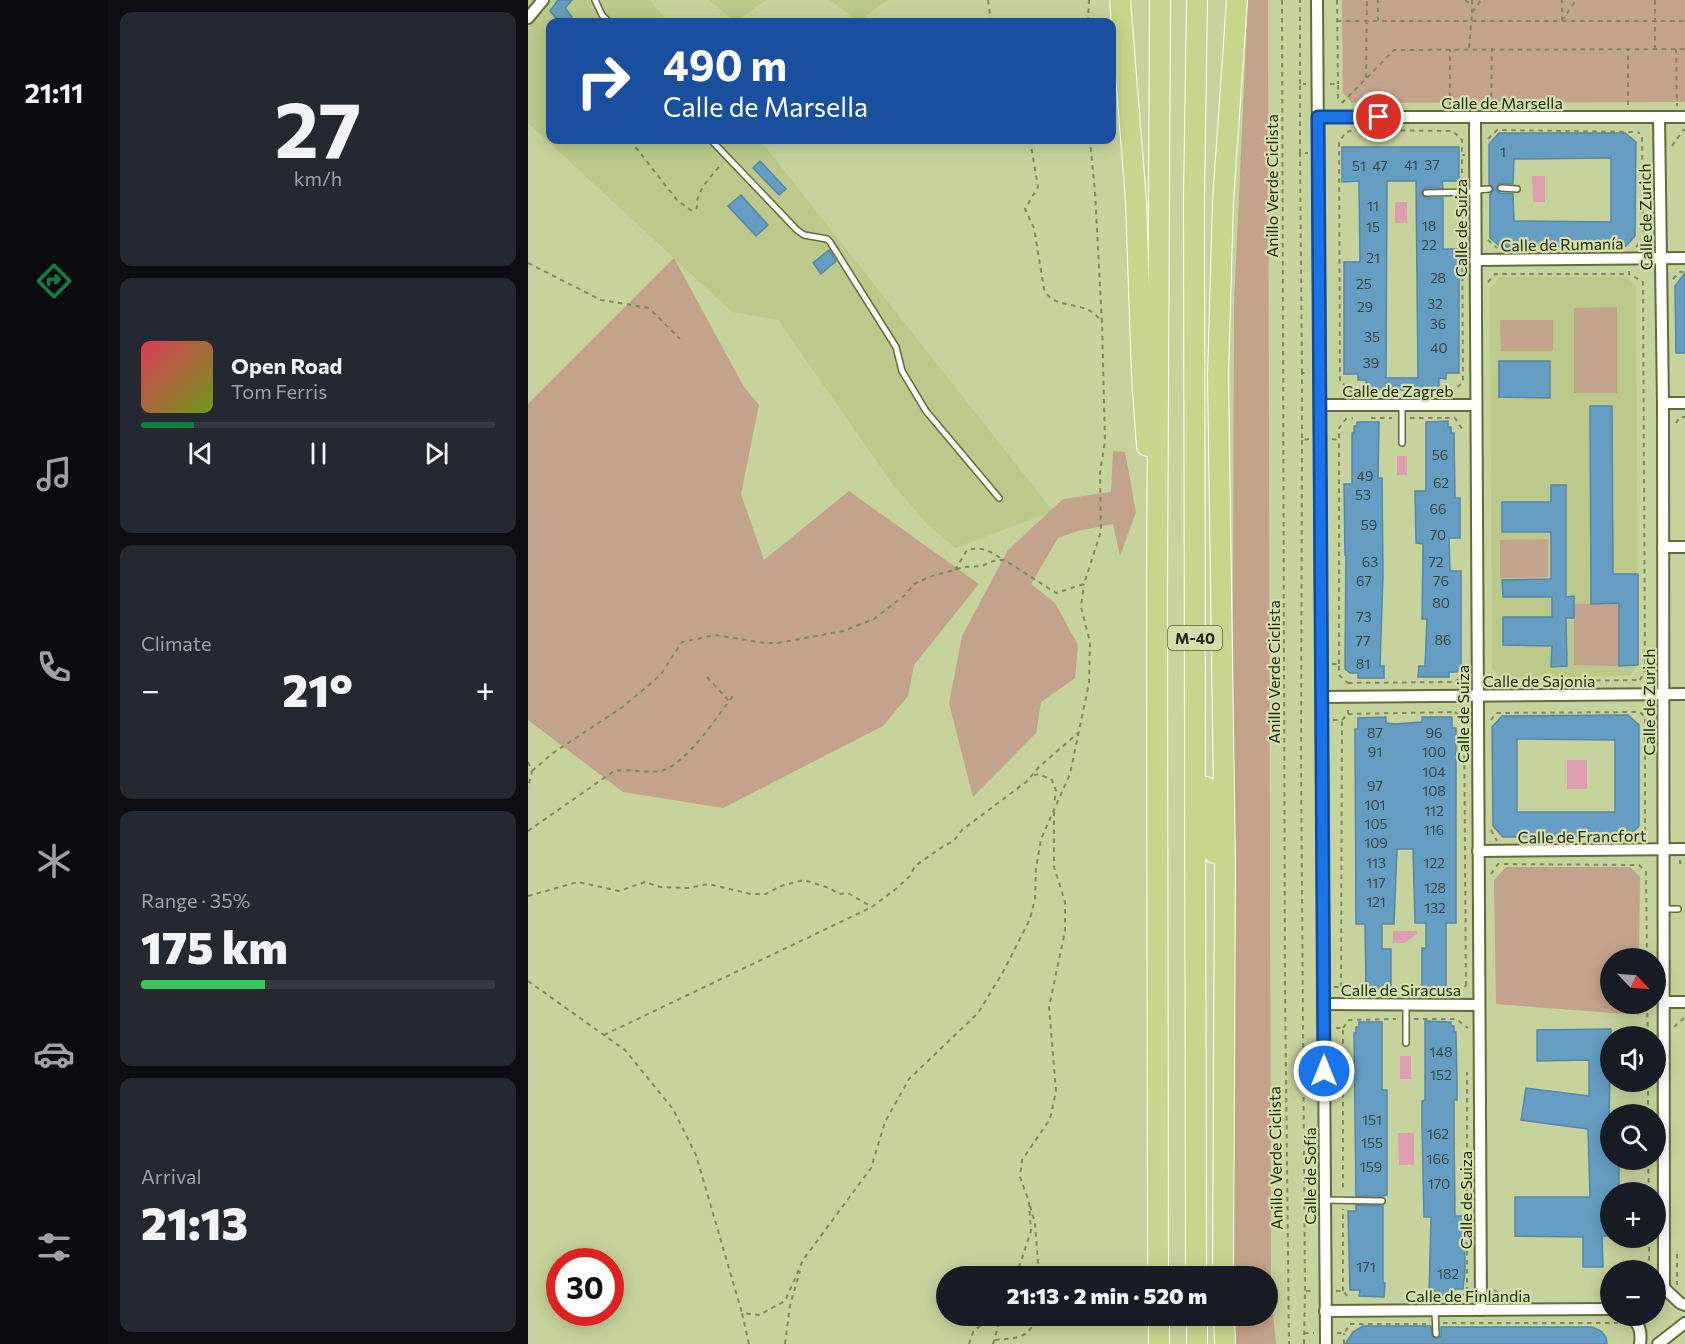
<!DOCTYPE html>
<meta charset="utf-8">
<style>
:root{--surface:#171b24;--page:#242831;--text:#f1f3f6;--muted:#9ea1a6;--line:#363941;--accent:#0b8043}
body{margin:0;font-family:Commissioner,sans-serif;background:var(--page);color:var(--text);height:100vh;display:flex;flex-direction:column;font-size:22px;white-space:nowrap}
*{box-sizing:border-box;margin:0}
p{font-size:20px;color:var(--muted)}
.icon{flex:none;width:33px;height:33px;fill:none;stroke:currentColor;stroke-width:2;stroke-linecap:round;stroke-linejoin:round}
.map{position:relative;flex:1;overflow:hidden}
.sheet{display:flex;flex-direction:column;gap:12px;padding:12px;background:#0d0f14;width:420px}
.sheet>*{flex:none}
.guide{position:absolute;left:18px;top:18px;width:570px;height:126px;border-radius:12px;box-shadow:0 3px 15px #0003;background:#1a4fa0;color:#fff;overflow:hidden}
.needle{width:39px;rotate:115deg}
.controls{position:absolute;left:1072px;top:948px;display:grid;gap:12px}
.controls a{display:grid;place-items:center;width:66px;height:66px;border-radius:50%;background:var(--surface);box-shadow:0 3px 15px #0003;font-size:30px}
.speed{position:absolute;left:18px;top:1248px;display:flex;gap:12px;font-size:30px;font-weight:700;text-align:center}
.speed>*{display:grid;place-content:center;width:78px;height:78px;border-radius:50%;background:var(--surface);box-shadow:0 3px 15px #0003;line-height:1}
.speed .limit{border:9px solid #d22;background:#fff;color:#111}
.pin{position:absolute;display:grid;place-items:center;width:51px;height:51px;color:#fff;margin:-26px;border:3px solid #fff;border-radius:50%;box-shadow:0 2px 6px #0007}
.me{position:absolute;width:66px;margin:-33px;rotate:0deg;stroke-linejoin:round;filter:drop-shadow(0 0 4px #0008)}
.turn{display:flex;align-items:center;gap:21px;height:126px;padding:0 18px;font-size:27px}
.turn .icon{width:78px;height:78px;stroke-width:2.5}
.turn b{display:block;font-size:42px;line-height:51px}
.big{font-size:45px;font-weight:800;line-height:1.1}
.sheet .card{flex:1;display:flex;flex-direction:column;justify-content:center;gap:9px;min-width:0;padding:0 21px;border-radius:12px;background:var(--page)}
.sheet .dial{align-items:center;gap:0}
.dial b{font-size:78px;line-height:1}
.song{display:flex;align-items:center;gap:18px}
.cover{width:72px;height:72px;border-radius:9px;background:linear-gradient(135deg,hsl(350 70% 55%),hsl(80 70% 35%))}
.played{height:6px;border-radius:3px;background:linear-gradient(90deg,var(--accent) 15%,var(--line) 15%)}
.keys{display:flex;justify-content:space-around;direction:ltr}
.heat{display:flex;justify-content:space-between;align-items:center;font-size:33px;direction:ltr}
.charge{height:9px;border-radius:4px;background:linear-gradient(90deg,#34c759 35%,var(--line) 0)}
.trip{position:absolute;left:408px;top:1266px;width:342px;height:60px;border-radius:30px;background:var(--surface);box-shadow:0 3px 15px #0003;font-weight:800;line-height:60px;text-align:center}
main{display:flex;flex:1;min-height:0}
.menu{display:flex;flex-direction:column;width:108px;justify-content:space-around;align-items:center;background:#090b0e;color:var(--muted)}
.menu .icon{width:42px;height:42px}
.menu .on{color:var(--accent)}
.menu b{font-size:27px;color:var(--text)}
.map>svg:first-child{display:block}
.built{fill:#bbca8b}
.green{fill:#c3a38b}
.water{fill:#de9db1}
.building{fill:#669ec3;stroke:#5587a9;stroke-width:1.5;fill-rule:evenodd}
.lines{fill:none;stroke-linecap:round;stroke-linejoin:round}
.service-casing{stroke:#626c39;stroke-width:8}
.minor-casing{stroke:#626c39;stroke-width:14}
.motorway-casing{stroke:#fff;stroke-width:22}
.path{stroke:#808961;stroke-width:2;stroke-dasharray:4.5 4.5;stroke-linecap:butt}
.service{stroke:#fff;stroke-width:5}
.minor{stroke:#fff;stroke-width:10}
.motorway{stroke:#c6d78b;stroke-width:20}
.route-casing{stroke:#114b97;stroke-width:15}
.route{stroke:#1a73e8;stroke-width:10}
.labels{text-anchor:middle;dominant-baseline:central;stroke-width:4.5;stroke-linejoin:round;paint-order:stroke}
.number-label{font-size:14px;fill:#34463f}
.shield{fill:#d3e0a9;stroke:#585f40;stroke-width:1.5}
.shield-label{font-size:15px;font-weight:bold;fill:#242813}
.street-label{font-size:16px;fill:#242813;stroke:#d3e0a9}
</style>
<main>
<nav class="menu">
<b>21:11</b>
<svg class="icon on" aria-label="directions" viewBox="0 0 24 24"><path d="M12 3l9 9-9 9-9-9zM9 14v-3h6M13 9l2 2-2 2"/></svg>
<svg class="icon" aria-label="music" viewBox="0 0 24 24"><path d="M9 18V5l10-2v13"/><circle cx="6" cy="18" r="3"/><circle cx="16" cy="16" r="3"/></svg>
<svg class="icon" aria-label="phone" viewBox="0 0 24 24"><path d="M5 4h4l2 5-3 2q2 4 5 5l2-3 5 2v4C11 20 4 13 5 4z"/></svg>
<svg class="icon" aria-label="climate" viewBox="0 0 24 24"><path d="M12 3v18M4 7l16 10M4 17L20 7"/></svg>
<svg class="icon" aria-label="car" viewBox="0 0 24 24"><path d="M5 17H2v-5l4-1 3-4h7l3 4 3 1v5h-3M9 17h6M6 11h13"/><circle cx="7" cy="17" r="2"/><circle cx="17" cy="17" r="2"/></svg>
<svg class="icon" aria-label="filters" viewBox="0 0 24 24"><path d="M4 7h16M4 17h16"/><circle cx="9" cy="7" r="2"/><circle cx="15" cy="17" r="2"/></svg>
</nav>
<section class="sheet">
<div class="card dial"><b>27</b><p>km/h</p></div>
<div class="card">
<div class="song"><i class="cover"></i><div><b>Open Road</b><p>Tom Ferris</p></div></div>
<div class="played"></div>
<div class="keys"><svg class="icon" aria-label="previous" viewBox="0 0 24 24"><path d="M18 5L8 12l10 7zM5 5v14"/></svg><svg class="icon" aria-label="pause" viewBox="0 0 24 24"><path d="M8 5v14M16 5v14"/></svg><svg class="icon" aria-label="next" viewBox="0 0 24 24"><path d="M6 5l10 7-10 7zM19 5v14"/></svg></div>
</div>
<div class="card"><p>Climate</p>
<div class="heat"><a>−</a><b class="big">21°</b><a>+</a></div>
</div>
<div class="card"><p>Range · 35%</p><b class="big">175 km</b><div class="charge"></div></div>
<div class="card"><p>Arrival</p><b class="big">21:13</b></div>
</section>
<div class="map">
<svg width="1157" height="1344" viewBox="0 0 1157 1344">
<rect width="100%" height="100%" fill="#c6d39c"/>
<!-- built -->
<g class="built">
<path d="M0,0H122L140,22H22V140H232L525,511L427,548L400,525L363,482L250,320L204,312L0,123Z"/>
<path d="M181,0H238L207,22Z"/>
<path d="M302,0H359L331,22Z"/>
<path d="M972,277H1099L1108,286L1110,665L1101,676L973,678L964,667L962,288Z"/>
</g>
<!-- green -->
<g class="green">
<path d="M720,0H740L743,1294L748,1344H706V1316H740V1276H706L704,913L706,304Z"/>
<path d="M814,0H1157V102L824,103L815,93Z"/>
<path d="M146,258L216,387L231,405L213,494L236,560L321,491L451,584L386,665L380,696L355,726L195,808L95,792L0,720V404Z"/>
<path d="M1089,307V393H1046V308Z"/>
<path d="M972,320H1025V351H973Z"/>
<path d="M585,451L597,452L608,512L592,556L585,524L550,531L530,538L503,584L527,603L550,645L547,678L513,702L508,733L445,797L421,703L434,636L480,550L535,499L583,492Z"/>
<path d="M1020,539V577L972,578V540Z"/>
<path d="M1091,603V666L1046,665V604Z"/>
<path d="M978,867H1102L1112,877L1111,958H1083V1004H1111V1015L968,1004L966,880Z"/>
</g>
<!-- water -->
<g class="water">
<path d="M1004,176H1017V202H1005Z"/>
<rect x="867" y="202" width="12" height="21"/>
<rect x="869" y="456" width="10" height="19"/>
<rect x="1039" y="760" width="20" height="29"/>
<path d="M865,931H889V934L876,943H865Z"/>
<rect x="872" y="1056" width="11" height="23"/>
<path d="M870,1133H886V1165H871Z"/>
</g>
<!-- building -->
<g class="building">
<path d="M30,0H44L37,8L44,17L39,22H31L22,11Z"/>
<path d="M971,133H1097L1108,142L1107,236L1098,246L973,247L962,238V194L966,189L961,184V144ZM1083,158V222L986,221L985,194L972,193L968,190L971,183L985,184L986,159Z"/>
<path d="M814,147H931V181H914L915,188H897L893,193L898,198H915V249H931V373H918V379L911,378V390H838V380H830V374H816V262H832L831,181L814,182ZM859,181H888L890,378H858Z"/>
<path d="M232,161L258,189L251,195L225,168Z"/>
<path d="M213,195L240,225L228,236L200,206Z"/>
<path d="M301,250L308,261L293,274L285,263Z"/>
<path d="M1157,273V353H1148L1147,286Z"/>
<path d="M971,361H1022V398L971,397Z"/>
<path d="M1062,406H1084L1085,574H1110V665L1091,666V603L1063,604Z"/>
<path d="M920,421V427H923V433H926L927,498H932V538H921L922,571H933V667L929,672H921V677H890L891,666H897L899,619H894L895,544L888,543L887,491H898V422Z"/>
<path d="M829,422H851L850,478H854L855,575L852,666H856V678H830V673H822L817,669L818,555H817L816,484H824V433H826V426H829Z"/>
<path d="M1023,485H1038V597L1046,596V618H1038L1039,666L1023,667L1024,646L975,645V617H1024V597H975L974,580L1023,579V532H974V502H1023Z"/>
<path d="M1100,715L1111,725V826L1101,836L975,837L965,826L964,727L974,716ZM989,739L1087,740V812H989Z"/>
<path d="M858,717V723L867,724L894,722V717H924V728H928V923H918V988H894V948H898V923H887L885,849H869L866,924H854V949H863V988H838L837,924H828L827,729H830V718Z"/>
<path d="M897,1021L923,1022V1026H926V1032H928L929,1083V1100H926V1140L927,1216H936L937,1270L935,1289H926V1296H901L903,1217H896L894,1126V1101L897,1100Z"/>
<path d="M831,1022H854V1090H859V1195L855,1196H828L826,1033H828V1027H831Z"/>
<path d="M1083,1029L1081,1119H1083V1160H1091V1192H1083V1236H1074L1075,1267H1055V1237L987,1236V1197H1062L1060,1129L993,1120L998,1088L1061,1096V1060L1009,1061V1030Z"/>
<path d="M828,1205L855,1206V1283H857L856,1297L831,1296L832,1290H822L820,1211H828Z"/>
<path d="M835,1326H903L904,1336L908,1339L913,1336V1327H1064L1073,1331L1078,1337L1079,1344H817L825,1332Z"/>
</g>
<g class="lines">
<defs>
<g id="service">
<path d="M67,0L74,15L81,22"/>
<path d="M183,140L269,230L276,235L299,239L302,242L368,347L374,371L398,411L471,498"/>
<path d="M973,188L989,189"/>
<path d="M948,190L961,189"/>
<path d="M898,193L946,192"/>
<path d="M874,405V443"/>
<path d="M1136,909H1150"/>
<path d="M878,1043V1004"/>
<path d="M796,1200L854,1201"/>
<path d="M907,1311L908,1334"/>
</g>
<g id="minor">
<path d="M789,0L798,1344"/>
<path d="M0,18L15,0"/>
<path d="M790,117H1157"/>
<path d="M947,118L953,1310"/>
<path d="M947,260L1157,258"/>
<path d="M1135,403H1157"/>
<path d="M792,405H948"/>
<path d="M1135,547H1157"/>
<path d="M794,697L1157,694"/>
<path d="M950,851L1157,849"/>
<path d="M1136,1002H1157"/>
<path d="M795,1004L951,1005"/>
<path d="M1136,1288L1152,1303L1157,1305"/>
<path d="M1128,1301L1136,1288L1135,403L1131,117"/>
<path d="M797,1311L1083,1309"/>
<path d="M1099,1316C1111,1321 1114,1331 1112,1344"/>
<path d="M1130,1344L1157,1323"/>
</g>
<g id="motorway">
<path d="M592,0L608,201L614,376L619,446"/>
<path d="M678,787L686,853"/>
<path d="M630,1276L629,594L632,0"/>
<path d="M668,1276L666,199L669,0"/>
<path d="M695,1276L697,866L690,375L695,201L709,0"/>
<path d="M631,1316V1344"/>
<path d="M669,1316V1344"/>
<path d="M696,1316L697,1344"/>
</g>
</defs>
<!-- service casing -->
<use href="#service" class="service-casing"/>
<!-- minor casing -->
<use href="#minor" class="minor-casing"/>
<!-- motorway casing -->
<use href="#motorway" class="motorway-casing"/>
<!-- path -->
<g class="path">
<path d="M460,0L463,22"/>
<path d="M754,0L757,986L761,1344"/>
<path d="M809,0L810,84"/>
<path d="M937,0L944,5"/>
<path d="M1127,0V48"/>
<path d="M944,13V0"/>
<path d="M809,21H1157"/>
<path d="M850,21V0"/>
<path d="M1034,21L1048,0"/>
<path d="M1034,21V0"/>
<path d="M560,22L561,0"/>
<path d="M941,48L944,13L953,0"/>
<path d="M1148,49L1149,106"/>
<path d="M838,78L839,0"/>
<path d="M772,84V0"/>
<path d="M802,84H810V98L815,103"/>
<path d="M814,103L866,50L1157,49"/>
<path d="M1100,105V48"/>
<path d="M922,106V49"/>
<path d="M963,106L964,48"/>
<path d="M960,139L969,130L1109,132"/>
<path d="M102,140L149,200L164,211L169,208C167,191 184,176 194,163"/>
<path d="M502,140L510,187L497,209L506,228L516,289C524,308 549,302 564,312C568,314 571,319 574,323"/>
<path d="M1144,146L1155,130H1157"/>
<path d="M772,153V84H778"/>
<path d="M934,182V155H937"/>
<path d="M960,240L969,248"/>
<path d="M1108,247L1115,239L1114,136L1110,132"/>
<path d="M0,263L73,300L121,308L152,339"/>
<path d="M1101,271V274L1115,282L1117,670L1111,682"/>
<path d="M1145,279L1152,272H1157"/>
<path d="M960,282L967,274H1101"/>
<path d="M774,373L772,153H780"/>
<path d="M825,393L812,381L811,142L818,132L828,130L925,131L934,140V155"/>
<path d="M923,393L935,382L934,200"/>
<path d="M843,418H864"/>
<path d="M882,418H915"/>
<path d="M917,418H927L936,432"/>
<path d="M1148,423L1152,417H1157"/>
<path d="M781,439L774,440V373H781"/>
<path d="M804,439L811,440V428L818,419L825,418"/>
<path d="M774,440L773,759L777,1291"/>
<path d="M427,570L439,550C455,546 462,551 475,560"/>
<path d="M804,664H811V675L820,683"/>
<path d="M811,664V440"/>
<path d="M963,674L969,684"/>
<path d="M179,677L201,701"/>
<path d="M969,682L1110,680"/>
<path d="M820,683L927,682L936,675L937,666"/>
<path d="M927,712L936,720"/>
<path d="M820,714L927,712"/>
<path d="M805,720H814L820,714V710"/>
<path d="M936,720L938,985"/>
<path d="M963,720L968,713L1112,712L1117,717V829L1112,838"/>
<path d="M0,762L4,771L0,788"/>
<path d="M4,771L25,753L93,708L121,685L133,674L154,642L187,635L237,643H250L315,631L346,619L377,595L386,584L401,577L436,567L454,566L465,561L475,560L483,564L528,593L556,584L573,531L572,473L577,441L574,323L567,192L562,140"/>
<path d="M506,775L511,774L524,780L528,791L526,805"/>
<path d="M963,830L969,841"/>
<path d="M0,831L86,771C101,768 120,774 133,771C158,765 191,714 207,693"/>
<path d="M1152,860V863H1157"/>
<path d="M963,874L970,864L1111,865L1118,872L1119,958"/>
<path d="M0,896L50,882L91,891L117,882L132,887L160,888L180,884L223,894H238L253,886L276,880L301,888L311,894L320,893L344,907"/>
<path d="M0,981L97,1050L145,1109L168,1155L214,1313"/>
<path d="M806,987H813L819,993"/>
<path d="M813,987L814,720"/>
<path d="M929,992L939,985"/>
<path d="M1119,1004L1120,1036"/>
<path d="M886,1019H928L940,1028"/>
<path d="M1146,1027L1157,1017"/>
<path d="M808,1028H815V1192"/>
<path d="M815,1028L821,1020L868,1019"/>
<path d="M76,1035L344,907L369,888L382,876L387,866L417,845L425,842L434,830L498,782L511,767L550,733"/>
<path d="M1120,1082V1114"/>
<path d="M1120,1160L1121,1192"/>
<path d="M502,1206L507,1223L511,1276"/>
<path d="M1121,1238V1270"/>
<path d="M1149,1254V1285"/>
<path d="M488,1276L503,1231L501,1202L492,1177L494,1160L522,1119L528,1091L521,1007L537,931V902L526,867V811"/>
<path d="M966,1290L976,1297"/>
<path d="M808,1291H815L822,1299"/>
<path d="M815,1291V1209"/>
<path d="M932,1297L939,1292V1072"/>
<path d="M915,1323H1090"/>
<path d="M822,1324H898"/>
<path d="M776,1333H786"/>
<path d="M809,1333H816L821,1326"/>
<path d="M467,1340C489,1338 502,1339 508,1316"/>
<path d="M221,1344L214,1313L231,1315L257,1301L275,1260L343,1168L357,1122L381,1079L450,1013L475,972L502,919L507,899L508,868L513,839L542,774L561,683L562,642L553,607L556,584"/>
<path d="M257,1344L262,1305L272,1271"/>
<path d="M441,1344L445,1332L463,1316"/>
<path d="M465,1344L473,1316"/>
<path d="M776,1344L777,1291H787"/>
<path d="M816,1344V1333"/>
</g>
<!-- service -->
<use href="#service" class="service"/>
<!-- minor -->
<use href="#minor" class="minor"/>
<!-- motorway -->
<use href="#motorway" class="motorway"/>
</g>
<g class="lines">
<defs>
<path id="route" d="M796,1071L790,117H851"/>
</defs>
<!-- route casing -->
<use href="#route" class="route-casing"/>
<!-- route -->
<use href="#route" class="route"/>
</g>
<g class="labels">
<!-- number labels -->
<g class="number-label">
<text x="975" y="151">1</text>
<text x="883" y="164">41</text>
<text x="904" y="164">37</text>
<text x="831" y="165">51</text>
<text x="852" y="165">47</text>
<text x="845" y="205">11</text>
<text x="901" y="225">18</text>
<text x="845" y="226">15</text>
<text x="901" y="244">22</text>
<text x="845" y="257">21</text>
<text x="910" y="277">28</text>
<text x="836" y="283">25</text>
<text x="907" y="303">32</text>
<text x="837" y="306">29</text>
<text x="910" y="323">36</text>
<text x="844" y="336">35</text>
<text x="911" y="347">40</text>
<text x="843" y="362">39</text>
<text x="912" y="454">56</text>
<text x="837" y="475">49</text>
<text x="913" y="482">62</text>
<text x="835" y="494">53</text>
<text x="910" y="508">66</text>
<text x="841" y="524">59</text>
<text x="910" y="534">70</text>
<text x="842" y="561">63</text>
<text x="908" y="561">72</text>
<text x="836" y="580">67</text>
<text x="913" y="580">76</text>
<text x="913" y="602">80</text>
<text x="836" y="616">73</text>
<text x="915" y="639">86</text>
<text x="835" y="640">77</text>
<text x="835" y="663">81</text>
<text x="847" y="732">87</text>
<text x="906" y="732">96</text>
<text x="847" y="751">91</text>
<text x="906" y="751">100</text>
<text x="906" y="771">104</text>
<text x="847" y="785">97</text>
<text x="906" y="790">108</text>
<text x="847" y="804">101</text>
<text x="906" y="810">112</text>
<text x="848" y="823">105</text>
<text x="906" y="829">116</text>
<text x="848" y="842">109</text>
<text x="848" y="862">113</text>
<text x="906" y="862">122</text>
<text x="848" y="882">117</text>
<text x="907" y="887">128</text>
<text x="848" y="901">121</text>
<text x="907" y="907">132</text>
<text x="913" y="1051">148</text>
<text x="913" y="1074">152</text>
<text x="844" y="1119">151</text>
<text x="910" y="1133">162</text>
<text x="844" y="1142">155</text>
<text x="910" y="1158">166</text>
<text x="843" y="1166">159</text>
<text x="911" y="1183">170</text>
<text x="838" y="1266">171</text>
<text x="920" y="1273">182</text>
</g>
<!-- shield labels -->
<rect class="shield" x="640" y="626" width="54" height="24" rx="4.5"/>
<g class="shield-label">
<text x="667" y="638">M-40</text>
</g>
<!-- street labels -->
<g class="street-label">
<text x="974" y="102">Calle de Marsella</text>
<text transform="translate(743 186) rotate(-90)">Anillo Verde Ciclista</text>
<text transform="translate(1117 217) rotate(-91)">Calle de Zurich</text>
<text transform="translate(932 228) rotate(-90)">Calle de Suiza</text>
<text transform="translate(1034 244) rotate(-1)">Calle de Rumanía</text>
<text x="870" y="390">Calle de Zagreb</text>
<text transform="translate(745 672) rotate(-90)">Anillo Verde Ciclista</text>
<text x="1011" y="680">Calle de Sajonia</text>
<text transform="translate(1120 702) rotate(-90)">Calle de Zurich</text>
<text transform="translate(934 714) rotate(-90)">Calle de Suiza</text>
<text transform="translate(1054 836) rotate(-1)">Calle de Francfort</text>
<text x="873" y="989">Calle de Siracusa</text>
<text transform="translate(747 1158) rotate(-91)">Anillo Verde Ciclista</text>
<text transform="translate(781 1176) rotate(-90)">Calle de Sofía</text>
<text transform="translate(937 1200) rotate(-90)">Calle de Suiza</text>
<text x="940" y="1295">Calle de Finlandia</text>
</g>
</g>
</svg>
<div class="controls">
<a><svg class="needle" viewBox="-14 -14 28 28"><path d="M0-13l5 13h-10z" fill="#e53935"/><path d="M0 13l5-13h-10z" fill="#9ea1a6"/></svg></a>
<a><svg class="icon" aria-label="sound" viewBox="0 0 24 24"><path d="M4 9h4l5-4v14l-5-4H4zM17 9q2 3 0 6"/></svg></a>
<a><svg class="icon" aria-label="search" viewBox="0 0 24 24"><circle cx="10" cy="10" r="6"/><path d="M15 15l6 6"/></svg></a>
<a>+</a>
<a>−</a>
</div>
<div class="speed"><div class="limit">30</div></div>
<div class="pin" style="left:851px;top:117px;background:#d93025"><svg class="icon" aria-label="arrive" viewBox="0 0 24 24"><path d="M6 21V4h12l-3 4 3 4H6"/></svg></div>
<svg class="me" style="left:796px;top:1071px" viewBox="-20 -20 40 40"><circle r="17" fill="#1a73e8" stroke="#fff" stroke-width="3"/><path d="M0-11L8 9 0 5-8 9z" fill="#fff"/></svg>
<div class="trip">21:13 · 2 min · 520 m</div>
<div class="guide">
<div class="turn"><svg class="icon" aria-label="right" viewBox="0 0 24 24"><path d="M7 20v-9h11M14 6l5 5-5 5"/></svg><div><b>490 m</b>Calle de Marsella</div></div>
</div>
</div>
</main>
